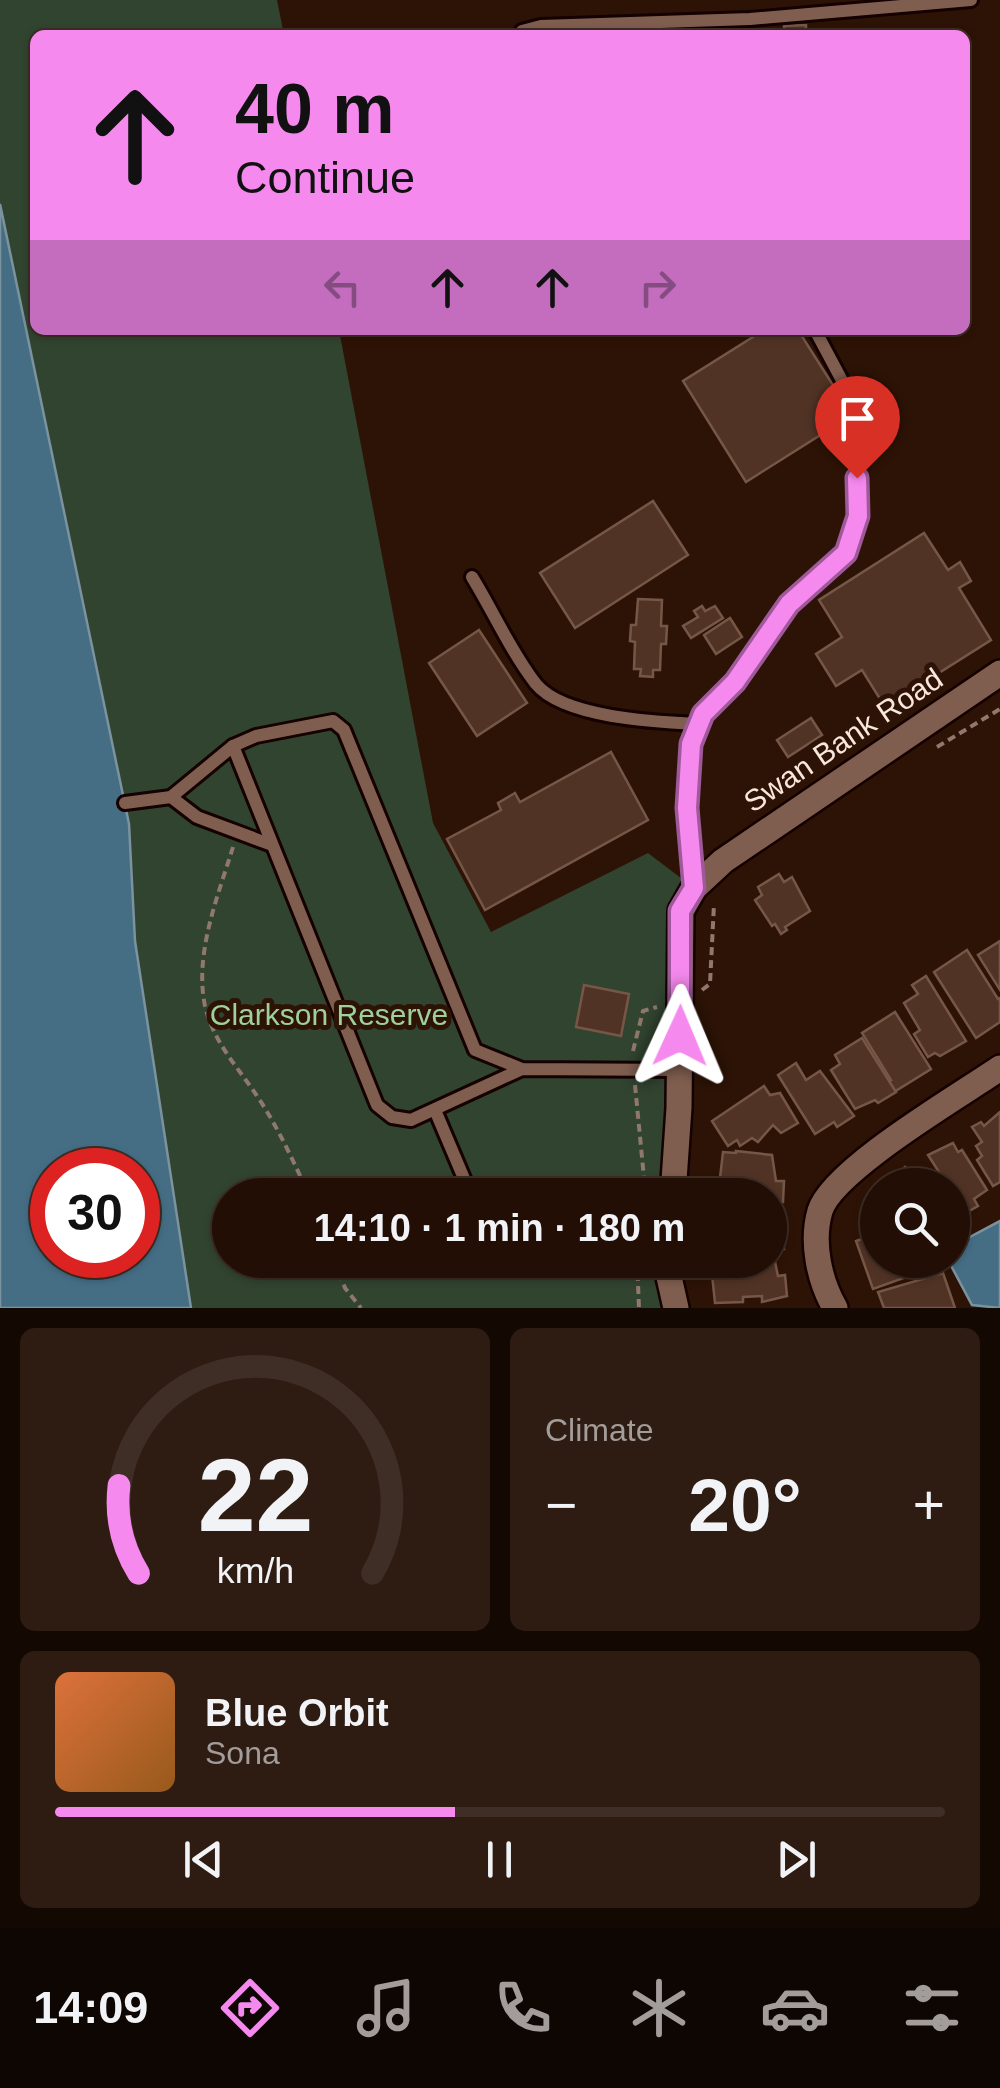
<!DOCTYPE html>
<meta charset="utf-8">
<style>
:root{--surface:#220e04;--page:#2e1c13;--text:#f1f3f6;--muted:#a29c9a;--line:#3f2e26;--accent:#f589ee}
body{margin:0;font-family:Helvetica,sans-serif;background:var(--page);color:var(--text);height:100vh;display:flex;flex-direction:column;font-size:38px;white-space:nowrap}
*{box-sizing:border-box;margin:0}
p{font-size:32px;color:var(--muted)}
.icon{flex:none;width:55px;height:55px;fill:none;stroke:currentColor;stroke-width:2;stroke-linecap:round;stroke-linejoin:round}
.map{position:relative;height:1308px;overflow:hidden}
.sheet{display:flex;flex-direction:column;gap:20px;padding:20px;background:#130802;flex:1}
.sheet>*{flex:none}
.banner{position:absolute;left:30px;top:30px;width:940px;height:305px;border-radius:15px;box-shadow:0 2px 8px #0004,0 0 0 2px var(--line);background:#f589ee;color:#111;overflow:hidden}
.tools{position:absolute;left:860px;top:1168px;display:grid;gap:20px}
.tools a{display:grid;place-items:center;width:110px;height:110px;border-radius:50%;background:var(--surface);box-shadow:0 2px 8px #0004,0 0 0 2px var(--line);font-size:50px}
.speed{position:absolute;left:30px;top:1148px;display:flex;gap:20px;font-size:50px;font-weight:700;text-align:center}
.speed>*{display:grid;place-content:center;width:130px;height:130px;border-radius:50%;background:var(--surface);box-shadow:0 2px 8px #0004,0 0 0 2px var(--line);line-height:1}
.speed .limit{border:15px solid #d22;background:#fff;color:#111}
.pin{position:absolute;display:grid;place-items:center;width:85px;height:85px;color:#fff;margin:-102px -42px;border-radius:50% 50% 50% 0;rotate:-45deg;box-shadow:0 0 10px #0007}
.pin .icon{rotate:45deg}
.me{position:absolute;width:110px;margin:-55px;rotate:1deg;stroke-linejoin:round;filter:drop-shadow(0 0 8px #0008)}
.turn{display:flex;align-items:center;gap:35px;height:210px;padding:0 40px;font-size:45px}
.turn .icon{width:130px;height:130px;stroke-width:2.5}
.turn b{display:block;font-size:70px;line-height:85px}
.lanes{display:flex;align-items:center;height:95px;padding:0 40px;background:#0003;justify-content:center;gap:50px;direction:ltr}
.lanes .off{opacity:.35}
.big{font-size:75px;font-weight:700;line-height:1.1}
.sheet .widget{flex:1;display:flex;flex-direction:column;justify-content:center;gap:15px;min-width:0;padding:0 35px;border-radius:15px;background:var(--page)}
.sheet .dial{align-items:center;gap:0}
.dial svg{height:260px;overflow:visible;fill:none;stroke:var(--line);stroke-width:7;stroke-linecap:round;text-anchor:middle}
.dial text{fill:var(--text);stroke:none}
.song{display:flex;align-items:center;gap:30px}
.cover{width:120px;height:120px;border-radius:15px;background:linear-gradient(135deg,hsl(20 70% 55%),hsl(30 70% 35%))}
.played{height:10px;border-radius:5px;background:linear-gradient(90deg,var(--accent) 45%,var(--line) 45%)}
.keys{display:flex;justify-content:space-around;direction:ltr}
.heat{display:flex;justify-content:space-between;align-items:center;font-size:55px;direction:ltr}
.sheet .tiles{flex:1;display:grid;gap:20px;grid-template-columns:1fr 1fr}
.widget:last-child{grid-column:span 2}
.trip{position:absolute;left:212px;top:1178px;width:575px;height:100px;border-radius:50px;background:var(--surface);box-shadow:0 2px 8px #0004,0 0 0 2px var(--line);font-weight:700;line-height:100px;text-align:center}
.menu{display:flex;height:160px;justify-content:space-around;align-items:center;background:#0e0602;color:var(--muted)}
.menu .icon{width:70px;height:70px}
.menu .current{color:var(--accent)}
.menu b{font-size:45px;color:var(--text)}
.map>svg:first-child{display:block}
.green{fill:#314430}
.water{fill:#456e85;stroke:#7b929f;stroke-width:2.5;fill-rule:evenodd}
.building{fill:#513325;stroke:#765747;stroke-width:2.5}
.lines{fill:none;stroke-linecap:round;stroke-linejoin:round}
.lane-casing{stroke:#140100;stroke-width:18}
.street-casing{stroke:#140100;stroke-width:30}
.path{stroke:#8f786c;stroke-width:4;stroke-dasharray:8 5;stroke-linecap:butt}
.lane{stroke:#7f5e4f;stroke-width:12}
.street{stroke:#7f5e4f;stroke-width:25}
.route-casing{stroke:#9f599b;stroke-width:25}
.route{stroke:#f589ee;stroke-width:18}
.labels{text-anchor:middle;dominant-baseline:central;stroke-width:10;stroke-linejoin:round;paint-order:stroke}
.street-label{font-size:30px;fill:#f9e6dc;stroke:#2d1305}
.park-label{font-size:30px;fill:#9ed09b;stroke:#2d1305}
</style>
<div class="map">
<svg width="1000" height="1308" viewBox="0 0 1000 1308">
<rect width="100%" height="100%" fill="#2d1305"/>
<!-- green -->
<path class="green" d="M0,0H277L284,35H35V330H339L433,823L491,932L648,853L694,888L668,1195H230V1260H664L671,1308H191L135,941L129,824L0,204Z"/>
<!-- water -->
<g class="water">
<path d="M0,204L129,824L135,941L191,1308H0ZM52,1170H138V1255H52Z"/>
<path d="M1000,1221V1308L972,1305L948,1260H952L953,1246Z"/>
</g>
<!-- building -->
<g class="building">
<path d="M806,25V35H785L784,26Z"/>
<path d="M764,330H798L852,415L746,482L683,381Z"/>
<path d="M653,501L688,555L575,628L540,573Z"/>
<path d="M924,533L948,570L960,562L971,581L959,588L991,640L885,707L862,670L836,686L816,654L842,637L819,600Z"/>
<path d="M638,599L662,600L661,626H667L666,644H661L660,670H653V677L640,676L641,669H634L635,642L630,641L631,625H636Z"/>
<path d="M702,606L705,611L715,606L723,618L691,638L683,626L698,617L694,611Z"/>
<path d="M730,618L742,637L716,654L704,635Z"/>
<path d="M479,630L527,703L477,736L429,663Z"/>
<path d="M811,718L822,735L788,757L777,740Z"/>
<path d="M611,752L648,820L485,910L447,839L501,810L498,803L515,793L520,802Z"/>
<path d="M779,874L784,882L792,877L810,911L785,927L787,930L781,934L775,924L772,926L755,900L762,895L758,887Z"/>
<path d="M1000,941V990L978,955Z"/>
<path d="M967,950L998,999L1000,998V1022L976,1038L934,972Z"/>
<path d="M926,976L966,1041L940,1056L935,1053L928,1057L914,1034L920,1030L904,1003L918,994L912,985Z"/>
<path d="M584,985L629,994L621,1036L576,1027Z"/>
<path d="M895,1012L931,1069L894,1092L888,1081L891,1080L862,1033Z"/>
<path d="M862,1038L896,1092L878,1103L875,1100L855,1109L831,1070L840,1064L835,1055Z"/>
<path d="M796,1063L806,1080L820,1071L854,1116L837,1127L834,1122L815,1134L778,1075Z"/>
<path d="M764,1086L770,1095L780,1093L798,1123L781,1133L773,1125L758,1142L752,1138L740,1146L737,1140L728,1146L712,1121Z"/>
<path d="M1000,1112V1182L993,1186L977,1160L982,1156L976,1146L982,1142L972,1127L981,1122L984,1126Z"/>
<path d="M953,1143L958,1152L962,1150L987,1190L974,1199L978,1206L962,1215L956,1206L952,1208V1185H935L931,1178L939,1172L928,1155Z"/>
<path d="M736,1151L772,1155L776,1181H784L783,1202L770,1201V1195H718L723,1152L736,1153Z"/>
<path d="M905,1167L922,1185H881L896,1172L898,1174Z"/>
<path d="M782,1216L784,1249L770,1250V1217Z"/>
<path d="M876,1234L878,1260H928L929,1263L924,1264L926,1270L873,1289L856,1241Z"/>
<path d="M770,1255L774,1257L778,1276L785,1275L787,1296L762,1302V1296L743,1297V1302L715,1303L711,1265H723L722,1260H770Z"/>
<path d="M943,1273L955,1308H884L878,1292Z"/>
</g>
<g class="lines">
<defs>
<g id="lane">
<path d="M519,35L522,31L541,26L750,19L971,0"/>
<path d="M472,577C493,611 511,652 536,684C564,718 657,722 699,724"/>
<path d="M171,797L197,817L272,845"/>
<path d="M125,803L171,797L233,746"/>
<path d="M694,886L687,808L691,745L703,714L735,682L789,604L846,553L858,516L854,403L815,330"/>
<path d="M522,1069L411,1120L392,1117L377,1105L233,746L256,736L333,721L344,730L475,1050L522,1069L680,1070"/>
<path d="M435,1110L471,1195"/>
</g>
<g id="street">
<path d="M673,1195L679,1108L681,911L694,888L723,861L1000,673"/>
<path d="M669,1260V1277L676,1308"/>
<path d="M835,1308C819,1280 811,1242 820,1211C832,1170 961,1095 1000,1068"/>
</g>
</defs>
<!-- lane casing -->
<use href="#lane" class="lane-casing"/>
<!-- street casing -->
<use href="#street" class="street-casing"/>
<!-- path -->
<g class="path">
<path d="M937,747L1000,709"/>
<path d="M233,847C218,896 194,954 205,1006C214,1044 239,1068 259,1099C279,1129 294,1163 309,1195"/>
<path d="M702,990L710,984L714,904"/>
<path d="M633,1051L643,1011L657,1007"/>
<path d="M635,1085L644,1178L642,1195"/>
<path d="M335,1260L345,1288L361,1308"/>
<path d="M637,1260L639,1308"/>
</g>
<!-- lane -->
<use href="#lane" class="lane"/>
<!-- street -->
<use href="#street" class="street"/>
</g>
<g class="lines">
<defs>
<path id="route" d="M680,1036V911L694,888L687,808L691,744L703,714L735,682L789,604L846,553L858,516L857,478"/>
</defs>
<!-- route casing -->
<use href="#route" class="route-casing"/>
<!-- route -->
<use href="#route" class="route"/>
</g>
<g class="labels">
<!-- street labels -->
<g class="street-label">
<text transform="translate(843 740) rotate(-34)">Swan Bank Road</text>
</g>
<!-- park labels -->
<g class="park-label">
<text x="329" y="1014">Clarkson Reserve</text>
</g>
</g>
</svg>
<div class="tools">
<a><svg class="icon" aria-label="search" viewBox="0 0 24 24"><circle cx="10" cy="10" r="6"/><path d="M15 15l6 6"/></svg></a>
</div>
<div class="speed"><div class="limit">30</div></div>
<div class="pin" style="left:857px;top:478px;background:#d93025"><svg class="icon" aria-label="arrive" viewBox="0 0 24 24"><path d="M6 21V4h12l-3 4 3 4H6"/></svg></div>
<svg class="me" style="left:680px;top:1036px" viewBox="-20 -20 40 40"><path d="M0-17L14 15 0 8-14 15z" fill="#f589ee" stroke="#fff" stroke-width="4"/></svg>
<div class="trip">14:10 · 1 min · 180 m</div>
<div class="banner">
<div class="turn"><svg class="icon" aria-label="ahead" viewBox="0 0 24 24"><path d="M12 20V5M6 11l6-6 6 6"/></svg><div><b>40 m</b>Continue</div></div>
<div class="lanes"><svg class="icon off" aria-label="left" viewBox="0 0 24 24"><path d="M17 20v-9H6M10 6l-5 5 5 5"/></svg><svg class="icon" aria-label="ahead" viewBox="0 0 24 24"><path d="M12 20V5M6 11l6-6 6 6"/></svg><svg class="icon" aria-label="ahead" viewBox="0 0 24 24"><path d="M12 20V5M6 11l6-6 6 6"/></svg><svg class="icon off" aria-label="right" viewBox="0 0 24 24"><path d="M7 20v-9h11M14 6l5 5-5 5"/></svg></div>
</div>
</div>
<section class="sheet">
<div class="tiles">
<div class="widget dial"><svg viewBox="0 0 100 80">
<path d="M14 69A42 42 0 1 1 86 69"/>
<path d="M14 69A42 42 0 0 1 8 42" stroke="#f589ee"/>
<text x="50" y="56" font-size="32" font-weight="700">22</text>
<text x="50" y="72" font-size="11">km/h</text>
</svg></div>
<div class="widget"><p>Climate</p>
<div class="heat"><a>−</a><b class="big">20°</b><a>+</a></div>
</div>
<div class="widget">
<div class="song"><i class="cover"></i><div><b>Blue Orbit</b><p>Sona</p></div></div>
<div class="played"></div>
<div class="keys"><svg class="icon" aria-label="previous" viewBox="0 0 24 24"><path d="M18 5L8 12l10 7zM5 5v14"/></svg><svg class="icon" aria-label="pause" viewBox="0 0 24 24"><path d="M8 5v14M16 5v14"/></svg><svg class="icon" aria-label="next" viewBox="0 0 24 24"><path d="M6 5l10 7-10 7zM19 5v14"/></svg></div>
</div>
</div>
</section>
<nav class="menu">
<b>14:09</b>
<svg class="icon current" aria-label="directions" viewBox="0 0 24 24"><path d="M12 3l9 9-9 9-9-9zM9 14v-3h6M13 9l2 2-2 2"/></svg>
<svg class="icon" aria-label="music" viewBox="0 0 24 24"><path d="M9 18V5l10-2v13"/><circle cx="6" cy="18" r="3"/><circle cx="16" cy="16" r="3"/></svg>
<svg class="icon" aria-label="phone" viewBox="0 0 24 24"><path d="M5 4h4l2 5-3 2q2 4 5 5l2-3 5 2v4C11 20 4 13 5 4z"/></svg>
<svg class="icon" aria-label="climate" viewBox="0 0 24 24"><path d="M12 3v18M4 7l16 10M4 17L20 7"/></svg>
<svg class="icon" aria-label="car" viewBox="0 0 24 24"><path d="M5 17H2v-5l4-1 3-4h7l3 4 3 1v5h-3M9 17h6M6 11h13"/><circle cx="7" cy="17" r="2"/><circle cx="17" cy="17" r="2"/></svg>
<svg class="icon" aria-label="filters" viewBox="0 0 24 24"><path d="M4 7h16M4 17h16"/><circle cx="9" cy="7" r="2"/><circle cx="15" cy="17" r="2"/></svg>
</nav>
